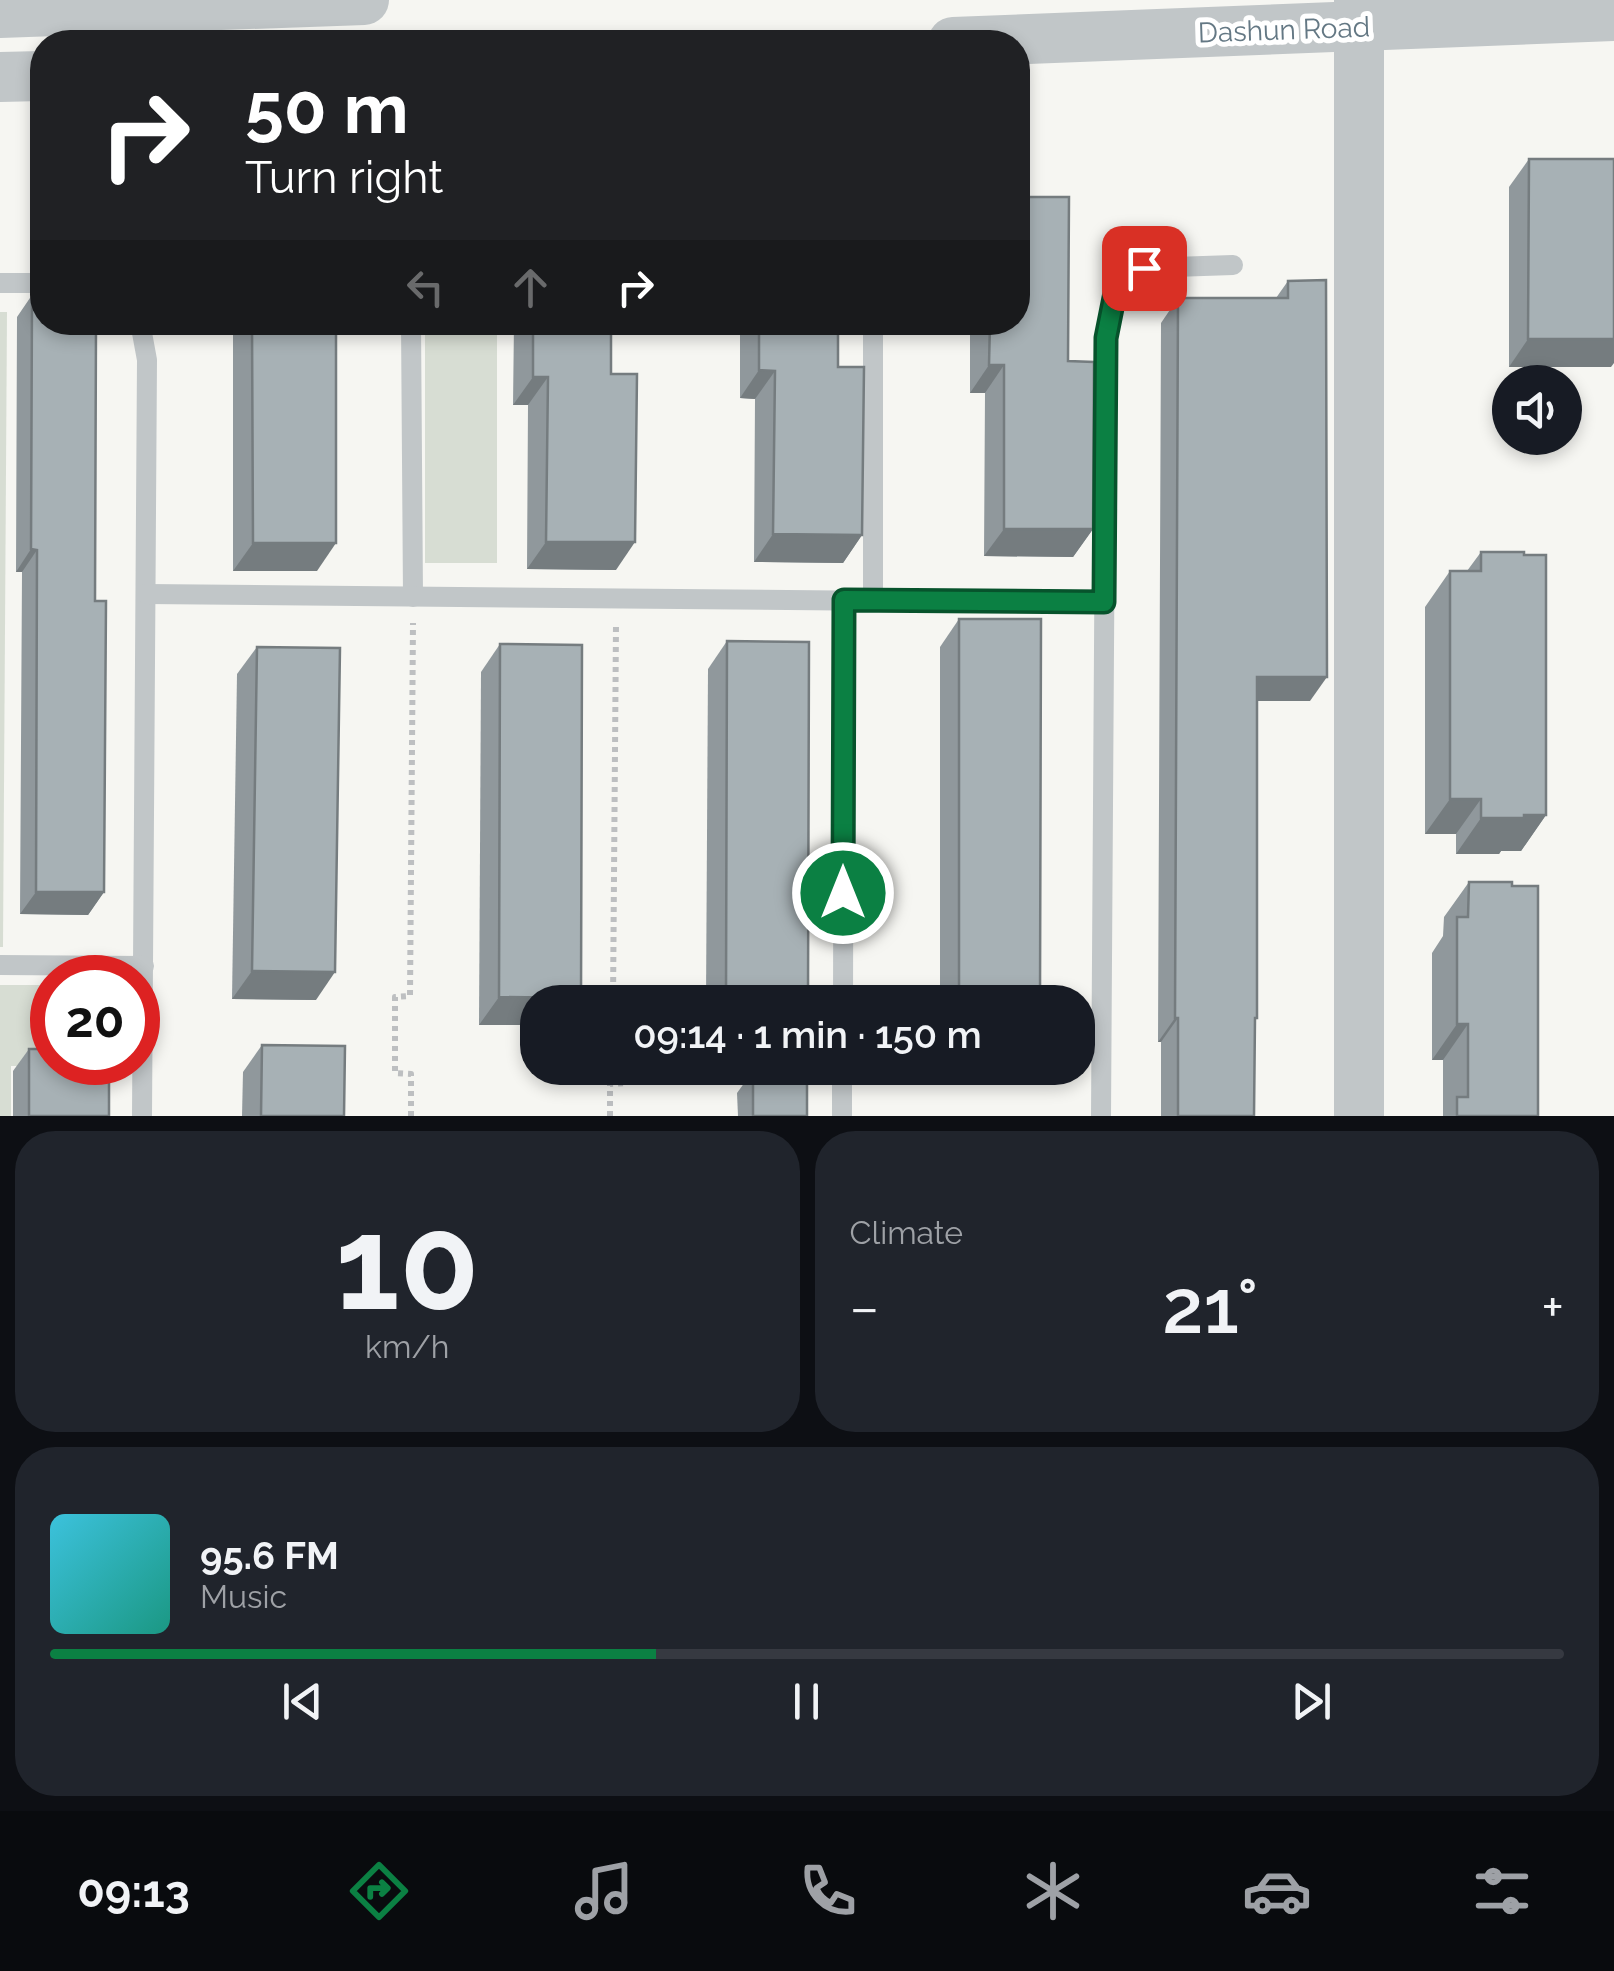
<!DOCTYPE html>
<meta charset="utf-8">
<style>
:root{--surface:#171b24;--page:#20242c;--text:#f1f3f6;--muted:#9ea1a6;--line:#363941;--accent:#0b8043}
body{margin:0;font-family:Raleway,sans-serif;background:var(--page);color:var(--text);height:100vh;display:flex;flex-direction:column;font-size:38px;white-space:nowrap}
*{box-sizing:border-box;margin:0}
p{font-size:32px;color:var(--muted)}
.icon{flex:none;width:55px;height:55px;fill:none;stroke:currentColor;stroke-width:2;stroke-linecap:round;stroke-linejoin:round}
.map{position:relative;height:1116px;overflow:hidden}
.side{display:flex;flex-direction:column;gap:15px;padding:15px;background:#0d0f14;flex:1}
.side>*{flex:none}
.guide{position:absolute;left:30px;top:30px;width:1000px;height:305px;border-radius:40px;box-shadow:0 5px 15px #0003;background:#202124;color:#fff;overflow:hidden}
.fabs{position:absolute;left:1492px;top:365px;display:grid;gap:20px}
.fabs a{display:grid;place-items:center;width:90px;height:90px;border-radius:50%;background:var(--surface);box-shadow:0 5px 15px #0003;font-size:50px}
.speed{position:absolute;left:30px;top:955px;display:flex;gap:20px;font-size:50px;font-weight:700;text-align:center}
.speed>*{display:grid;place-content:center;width:130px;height:130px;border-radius:50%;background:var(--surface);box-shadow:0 5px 15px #0003;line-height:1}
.speed .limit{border:15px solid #d22;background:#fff;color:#111}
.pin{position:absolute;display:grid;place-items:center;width:85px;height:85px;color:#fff;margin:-42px;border-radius:20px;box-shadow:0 5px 15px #0006}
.me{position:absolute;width:110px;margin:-55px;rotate:0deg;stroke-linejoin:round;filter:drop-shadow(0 0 8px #0008)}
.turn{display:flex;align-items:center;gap:35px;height:210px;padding:0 50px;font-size:45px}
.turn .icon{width:130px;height:130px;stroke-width:2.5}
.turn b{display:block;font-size:70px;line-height:85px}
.lanes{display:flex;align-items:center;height:95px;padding:0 50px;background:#0003;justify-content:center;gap:50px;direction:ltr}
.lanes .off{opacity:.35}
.big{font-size:75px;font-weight:600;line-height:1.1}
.side .card{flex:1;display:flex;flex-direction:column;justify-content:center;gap:15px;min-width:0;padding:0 35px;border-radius:40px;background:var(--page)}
.side .dial{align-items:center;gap:0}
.dial b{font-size:130px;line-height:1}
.song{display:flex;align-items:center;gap:30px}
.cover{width:120px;height:120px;border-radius:15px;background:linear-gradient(135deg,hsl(190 70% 55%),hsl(170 70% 35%))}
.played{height:10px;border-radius:5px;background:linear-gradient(90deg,var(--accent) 40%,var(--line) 40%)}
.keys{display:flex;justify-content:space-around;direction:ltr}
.heat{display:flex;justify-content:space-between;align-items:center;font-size:55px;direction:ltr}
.side .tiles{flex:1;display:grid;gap:15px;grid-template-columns:1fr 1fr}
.card:last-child{grid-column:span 2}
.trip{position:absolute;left:520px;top:985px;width:575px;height:100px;border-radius:40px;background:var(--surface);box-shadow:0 5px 15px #0003;font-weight:600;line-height:100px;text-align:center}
.dock{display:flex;height:160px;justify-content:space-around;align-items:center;background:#090b0e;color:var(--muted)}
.dock .icon{width:70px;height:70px}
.dock .on{color:var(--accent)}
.dock b{font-size:45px;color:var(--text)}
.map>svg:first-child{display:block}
.green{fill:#d7ddd3}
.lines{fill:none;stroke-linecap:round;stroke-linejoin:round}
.path{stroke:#bdbfc1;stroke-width:6;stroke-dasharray:5 5;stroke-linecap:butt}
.service{stroke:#c1c6c8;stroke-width:20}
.tertiary{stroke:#c1c6c8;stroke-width:50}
.wall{fill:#90989c}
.shaded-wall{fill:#757c7f}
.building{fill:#a7b1b5;stroke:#757c7f;stroke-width:2.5}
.route-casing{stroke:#07532c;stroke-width:25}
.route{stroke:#0b8043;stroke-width:18}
.labels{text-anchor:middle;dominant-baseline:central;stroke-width:10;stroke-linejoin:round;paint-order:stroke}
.street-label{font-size:28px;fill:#647884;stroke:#fff}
</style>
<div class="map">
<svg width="1614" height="1116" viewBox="0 0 1614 1116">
<rect width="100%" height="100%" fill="#f6f6f2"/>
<!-- green -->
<g class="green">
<path d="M0,312H7L3,947H0Z"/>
<rect x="425" y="323" width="72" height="240"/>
<path d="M0,985H52V1062L79,1066H11V1116H0Z"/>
</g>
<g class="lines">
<!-- path -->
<g class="path">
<path d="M613,1002L616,625"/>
<path d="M411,1116V1074L395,1073V997L410,996L413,623"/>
<path d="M610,1116V1084L626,1083L627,1068"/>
</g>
<!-- service -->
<g class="service">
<path d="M0,283H42"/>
<path d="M140,322L147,360L142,1116"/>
<path d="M411,322L413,597"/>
<path d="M873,329V601"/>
<path d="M146,594L1104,603"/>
<path d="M0,965L144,966"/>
<path d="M843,1002L844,600"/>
<path d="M842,1116V1068"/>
<path d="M1101,1116L1106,338L1115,293L1144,268L1233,265"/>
</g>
<!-- tertiary -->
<g class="tertiary">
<path d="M0,13L364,0"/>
<path d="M953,42L1614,16"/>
<path d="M0,77L42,76"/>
<path d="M1359,1116V0"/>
</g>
</g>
<!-- wall -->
<g class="wall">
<path d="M1529,159L1611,367H1509V187Z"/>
<path d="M1288,281L1310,701H1257V1018L1255,1021L1254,1116H1161V1042H1158L1161,323L1178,298H1276Z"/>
<path d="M32,295L95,601L104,892L88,915L20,914L22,572H16L17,317Z"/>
<path d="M233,322H336L317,571H233Z"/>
<path d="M514,322H611V374L616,570L527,569L528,405H513Z"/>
<path d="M740,322H838V367L862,535L843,563L754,562L755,399L740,398Z"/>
<path d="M970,322H1018L1068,361L1093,529L1073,557L984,556L985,393H970Z"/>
<path d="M1481,552L1546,815L1521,851H1501L1499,854H1456V834H1425V607L1450,571H1467Z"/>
<path d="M959,619L1040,1002H940V647Z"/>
<path d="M727,641L803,1002H706L708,669Z"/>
<path d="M500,644L538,1002V1025H479L481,672Z"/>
<path d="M257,647L316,1000L232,999L237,674Z"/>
<path d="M1469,882L1538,1116H1443V1060H1432V953L1443,936L1444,917Z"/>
<path d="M262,1045L344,1116H242L243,1072Z"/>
<path d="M29,1049L109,1116H13V1071Z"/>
<path d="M940,1068H1029L1021,1079H940Z"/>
<path d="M753,1071L807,1116H738L737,1093Z"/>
</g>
<!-- shaded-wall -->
<g class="shaded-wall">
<path d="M1528,339H1614V363L1611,367H1509Z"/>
<path d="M989,365H1004L985,393H970Z"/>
<path d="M759,370L775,371L755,399L740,398Z"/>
<path d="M533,377H548L528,405H513Z"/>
<path d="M1004,529H1093L1073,557L984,556Z"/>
<path d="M773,534L862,535L843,563L754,562Z"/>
<path d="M546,542H635L616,570L527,569Z"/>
<path d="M253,543H336L317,571H233Z"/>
<path d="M31,549L37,550L22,572H16Z"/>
<path d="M1257,677H1327L1310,701H1240Z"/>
<path d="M1450,799H1481L1456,834H1425Z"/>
<path d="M1524,815H1546L1521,851H1501L1499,854H1456L1481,818Z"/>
<path d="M36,892H104L88,915L20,914Z"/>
<path d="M252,971L335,972L316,1000L232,999Z"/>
<path d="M726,994L808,995L803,1002H720Z"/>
<path d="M499,997L581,998L578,1002H538V1025H479Z"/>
<path d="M1175,1018H1178L1161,1042H1158Z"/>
<path d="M1457,1024H1468L1443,1060H1432Z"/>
<path d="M947,1068H1029L1021,1079H940Z"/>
</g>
<!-- building -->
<g class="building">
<path d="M1529,159H1614V339H1528Z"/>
<path d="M1018,197H1069L1068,361L1094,362L1093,529H1004V365H989L990,322H1018Z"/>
<path d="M1326,280L1327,677H1257V1018H1255L1254,1116H1178V1018H1175L1178,298H1288V281Z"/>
<path d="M32,295H42V322H96L95,601H106L104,892H36L37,550L31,549Z"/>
<path d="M252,322H336V543H253Z"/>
<path d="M533,322H611V374H637L635,542H546L548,377H533Z"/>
<path d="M759,322H838V367H864L862,535L773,534L775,371L759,370Z"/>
<path d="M1481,552H1524V555H1546V815H1524V818H1481V799H1450V571H1481Z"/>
<path d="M959,619H1041L1040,1002H959Z"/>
<path d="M727,641L809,642L808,995L726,994Z"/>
<path d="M500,644L582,645L581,998L499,997Z"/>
<path d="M257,647L340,648L335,972L252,971Z"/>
<path d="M1469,882H1512V886H1538V1116H1457V1097H1468V1024H1457V917H1468Z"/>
<path d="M262,1045L345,1046L344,1116H261Z"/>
<path d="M29,1049H52V1062H109V1116H29Z"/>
<rect x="753" y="1071" width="54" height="45"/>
</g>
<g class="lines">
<defs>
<path id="route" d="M843,893L844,600L1104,602L1106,338L1115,293L1144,268"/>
</defs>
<!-- route casing -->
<use href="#route" class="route-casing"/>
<!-- route -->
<use href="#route" class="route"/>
</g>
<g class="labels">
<!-- street labels -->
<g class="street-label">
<text transform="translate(1284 30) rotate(-2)">Dashun Road</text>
</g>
</g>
</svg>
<div class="fabs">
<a><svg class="icon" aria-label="sound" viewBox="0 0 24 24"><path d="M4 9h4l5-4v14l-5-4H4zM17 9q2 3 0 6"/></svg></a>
</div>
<div class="speed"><div class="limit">20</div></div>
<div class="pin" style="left:1144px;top:268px;background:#d93025"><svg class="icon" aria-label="arrive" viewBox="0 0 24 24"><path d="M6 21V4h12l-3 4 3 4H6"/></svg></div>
<svg class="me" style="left:843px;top:893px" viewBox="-20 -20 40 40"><circle r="17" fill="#0b8043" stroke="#fff" stroke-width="3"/><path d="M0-11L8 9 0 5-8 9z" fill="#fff"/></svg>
<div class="trip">09:14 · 1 min · 150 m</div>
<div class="guide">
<div class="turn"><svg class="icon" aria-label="right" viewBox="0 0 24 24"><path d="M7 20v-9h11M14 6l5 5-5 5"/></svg><div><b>50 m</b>Turn right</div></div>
<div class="lanes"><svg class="icon off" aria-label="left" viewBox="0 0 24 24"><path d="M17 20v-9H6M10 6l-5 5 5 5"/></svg><svg class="icon off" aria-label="ahead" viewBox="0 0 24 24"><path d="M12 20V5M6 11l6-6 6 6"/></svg><svg class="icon" aria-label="right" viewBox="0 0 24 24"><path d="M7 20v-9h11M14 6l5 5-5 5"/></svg></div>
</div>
</div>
<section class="side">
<div class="tiles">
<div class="card dial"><b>10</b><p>km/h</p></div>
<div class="card"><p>Climate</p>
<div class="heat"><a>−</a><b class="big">21°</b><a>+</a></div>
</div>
<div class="card">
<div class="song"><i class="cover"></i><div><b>95.6 FM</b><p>Music</p></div></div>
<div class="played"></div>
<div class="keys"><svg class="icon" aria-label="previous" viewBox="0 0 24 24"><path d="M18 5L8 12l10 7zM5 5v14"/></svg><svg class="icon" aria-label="pause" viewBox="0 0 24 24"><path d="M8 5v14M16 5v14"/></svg><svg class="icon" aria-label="next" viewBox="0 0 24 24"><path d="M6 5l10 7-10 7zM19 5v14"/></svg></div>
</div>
</div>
</section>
<nav class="dock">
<b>09:13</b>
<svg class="icon on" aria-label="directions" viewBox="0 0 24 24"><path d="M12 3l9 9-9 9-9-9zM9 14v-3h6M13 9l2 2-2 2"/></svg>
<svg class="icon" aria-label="music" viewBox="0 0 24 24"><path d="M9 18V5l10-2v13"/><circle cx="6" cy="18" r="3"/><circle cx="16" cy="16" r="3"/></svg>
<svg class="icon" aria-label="phone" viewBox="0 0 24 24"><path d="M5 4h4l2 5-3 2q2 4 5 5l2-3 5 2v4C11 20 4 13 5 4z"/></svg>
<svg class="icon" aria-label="climate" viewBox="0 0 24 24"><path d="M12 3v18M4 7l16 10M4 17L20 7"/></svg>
<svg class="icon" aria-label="car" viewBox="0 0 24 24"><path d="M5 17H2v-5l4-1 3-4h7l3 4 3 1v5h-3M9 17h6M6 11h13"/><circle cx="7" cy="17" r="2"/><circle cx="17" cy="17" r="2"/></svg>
<svg class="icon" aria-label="filters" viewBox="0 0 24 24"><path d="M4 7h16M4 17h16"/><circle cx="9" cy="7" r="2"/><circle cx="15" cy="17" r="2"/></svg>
</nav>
